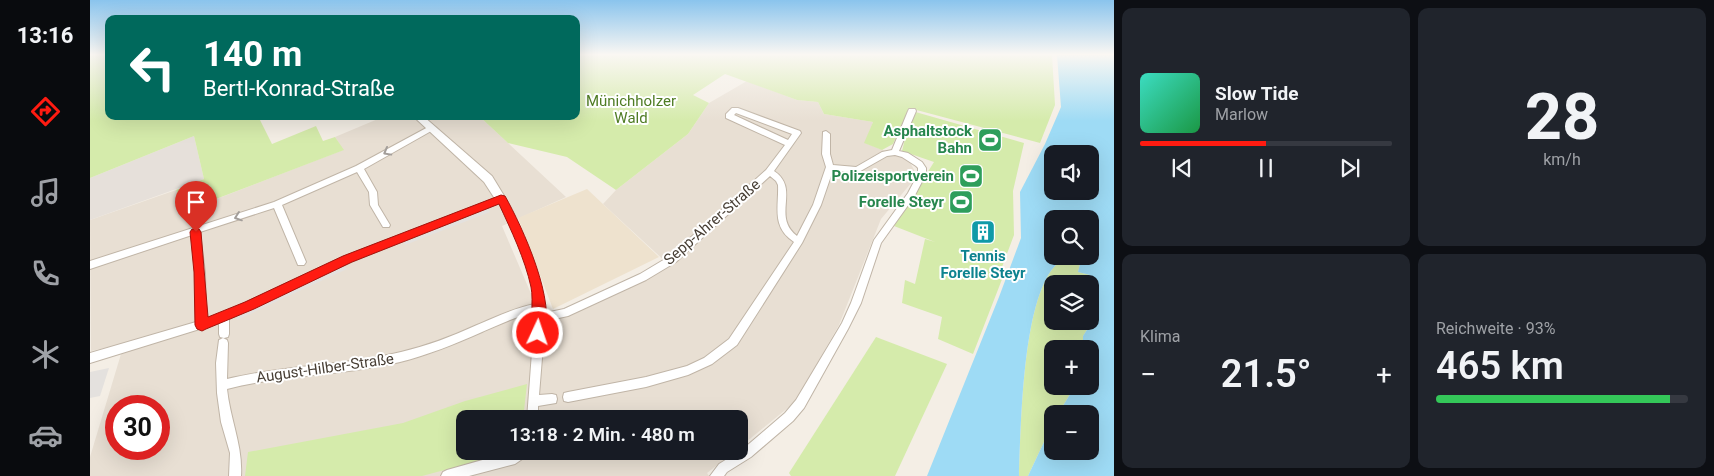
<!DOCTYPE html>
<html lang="de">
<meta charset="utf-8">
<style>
:root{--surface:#171b24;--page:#20242c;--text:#f1f3f6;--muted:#9ea1a6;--line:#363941;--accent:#ff1b11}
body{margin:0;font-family:Roboto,sans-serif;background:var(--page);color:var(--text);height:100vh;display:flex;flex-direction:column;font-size:19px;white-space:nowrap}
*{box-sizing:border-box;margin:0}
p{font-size:16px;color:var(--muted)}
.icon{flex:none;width:28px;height:28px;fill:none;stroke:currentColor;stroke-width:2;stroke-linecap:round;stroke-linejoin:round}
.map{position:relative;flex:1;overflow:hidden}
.panel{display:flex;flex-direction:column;gap:8px;padding:8px;background:#0d0f14;width:600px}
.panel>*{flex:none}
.guide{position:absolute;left:15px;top:15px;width:475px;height:105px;border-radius:10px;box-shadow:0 5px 20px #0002;background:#00695c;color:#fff;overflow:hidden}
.tools{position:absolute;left:954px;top:145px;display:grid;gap:10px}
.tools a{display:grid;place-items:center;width:55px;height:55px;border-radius:10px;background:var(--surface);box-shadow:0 5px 20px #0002;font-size:25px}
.speed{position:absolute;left:15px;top:395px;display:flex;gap:10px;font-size:25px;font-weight:700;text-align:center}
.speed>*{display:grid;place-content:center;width:65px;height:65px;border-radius:50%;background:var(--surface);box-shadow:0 5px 20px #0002;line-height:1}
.speed .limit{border:8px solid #d22;background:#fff;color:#111}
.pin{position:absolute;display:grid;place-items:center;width:42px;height:42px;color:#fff;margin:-51px -21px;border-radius:50% 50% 50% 0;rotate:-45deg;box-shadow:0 0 5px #0007}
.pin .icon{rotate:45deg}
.me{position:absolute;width:55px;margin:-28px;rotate:3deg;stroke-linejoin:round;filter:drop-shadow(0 0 4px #0008)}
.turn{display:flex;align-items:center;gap:18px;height:105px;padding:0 15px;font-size:22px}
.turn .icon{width:65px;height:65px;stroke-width:2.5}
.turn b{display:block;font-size:35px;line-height:42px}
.big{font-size:38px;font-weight:600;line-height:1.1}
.panel .card{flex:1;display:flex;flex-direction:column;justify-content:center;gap:8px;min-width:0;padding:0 18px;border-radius:10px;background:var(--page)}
.panel .dial{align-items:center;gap:0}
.dial b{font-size:65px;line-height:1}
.song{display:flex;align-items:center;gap:15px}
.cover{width:60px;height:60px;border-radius:8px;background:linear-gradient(135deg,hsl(170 70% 55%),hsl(140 70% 35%))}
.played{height:5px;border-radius:2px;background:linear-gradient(90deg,var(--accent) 50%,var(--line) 50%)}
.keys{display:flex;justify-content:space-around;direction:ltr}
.heat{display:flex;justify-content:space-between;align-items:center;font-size:28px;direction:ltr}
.charge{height:8px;border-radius:4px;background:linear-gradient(90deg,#34c759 93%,var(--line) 0)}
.panel .tiles{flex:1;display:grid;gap:8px;grid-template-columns:repeat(2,1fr)}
.trip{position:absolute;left:366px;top:410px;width:292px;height:50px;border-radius:10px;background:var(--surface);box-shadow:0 5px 20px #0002;font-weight:600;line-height:50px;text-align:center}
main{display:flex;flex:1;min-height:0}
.tab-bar{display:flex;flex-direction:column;width:90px;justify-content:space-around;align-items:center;background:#090b0e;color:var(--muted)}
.tab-bar .icon{width:35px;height:35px}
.tab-bar .active{color:var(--accent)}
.tab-bar b{font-size:22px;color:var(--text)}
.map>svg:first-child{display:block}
.residential{fill:#e8dfd3;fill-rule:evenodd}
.industrial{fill:#e6e0da}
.education{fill:#eee2ce}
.green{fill:#d5ebab;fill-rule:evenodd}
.parking{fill:#e4e1de}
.water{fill:#9edbf5;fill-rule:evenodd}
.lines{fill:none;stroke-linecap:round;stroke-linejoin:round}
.minor-casing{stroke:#c0b5a7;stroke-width:2}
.tertiary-casing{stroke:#c0b5a7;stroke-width:2}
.minor{fill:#fff;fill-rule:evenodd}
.tertiary{fill:#fff;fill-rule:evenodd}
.oneway{stroke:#a39e9a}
.route{fill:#ff1b11;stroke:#a6120b}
.labels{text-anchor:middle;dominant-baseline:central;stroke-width:4;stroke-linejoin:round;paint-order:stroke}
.park-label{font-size:15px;fill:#4f7c24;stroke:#fff}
.leisure-label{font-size:15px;font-weight:bold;fill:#27864d;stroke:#fff;text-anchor:end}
.street-label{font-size:15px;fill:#473e34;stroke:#fff}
.culture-label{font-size:15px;font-weight:bold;fill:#0d838f;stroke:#fff}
</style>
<main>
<nav class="tab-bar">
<b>13:16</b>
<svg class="icon active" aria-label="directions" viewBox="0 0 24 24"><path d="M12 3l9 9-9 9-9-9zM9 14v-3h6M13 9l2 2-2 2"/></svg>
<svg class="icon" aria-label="music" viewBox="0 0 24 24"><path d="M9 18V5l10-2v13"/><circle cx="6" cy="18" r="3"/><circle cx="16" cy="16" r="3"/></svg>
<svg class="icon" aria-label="phone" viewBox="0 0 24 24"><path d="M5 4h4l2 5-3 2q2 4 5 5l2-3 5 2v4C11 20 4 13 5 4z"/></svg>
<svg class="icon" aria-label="climate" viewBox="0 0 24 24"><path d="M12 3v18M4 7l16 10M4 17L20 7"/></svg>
<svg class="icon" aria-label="car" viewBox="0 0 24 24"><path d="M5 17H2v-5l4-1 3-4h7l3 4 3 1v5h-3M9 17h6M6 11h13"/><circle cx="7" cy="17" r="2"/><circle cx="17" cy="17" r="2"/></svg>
</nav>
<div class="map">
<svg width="1024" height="476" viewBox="0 0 1024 476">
<rect width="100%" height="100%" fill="#f4eee5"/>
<!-- residential -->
<path class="residential" d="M657,81L707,100L728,102L734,114L783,122L775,143L819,160L827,176L791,219L749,325L705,402L650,447V419H375V451H645L617,473L619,476H0V457L34,344L1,351L0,220L86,190L98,210L253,150L245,137L295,116H389L476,197L412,226L442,296L445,328L561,274L578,264L513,204L526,190L598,134L619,103ZM26,406H69V449H26Z"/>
<!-- industrial -->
<path class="industrial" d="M104,136L114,179L0,220V178Z"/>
<!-- education -->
<path class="education" d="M497,189L569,257L463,309L428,218Z"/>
<!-- green -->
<g class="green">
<path d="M0,55H19V116H168L182,144L226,126L233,141L245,137L254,150L97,210L86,190L114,179L104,136L0,178Z"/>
<path d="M486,55H962L965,105L950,143L819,108L803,144L792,150L774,143L783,122L734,114L728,102L707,100L635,74L603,95L619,103L598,134L526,190L477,157L418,143L389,116H486Z"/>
<path d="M822,111L934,143L923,191L924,235L912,267L916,269L883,354L848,339L852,317L812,303L815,280L825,284L835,239L845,242L804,226L844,162L812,151Z"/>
<path d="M977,256H992L988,272L1000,275L1009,311L993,336V349H962V386H985L968,414H962V425L938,476H929C931,427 932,301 965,266C968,262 973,259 977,256ZM962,284H1000V321H962Z"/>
<path d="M786,337L857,364L805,476H701L699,473Z"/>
<path d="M437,384L433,419H375V451H420L418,453L332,476H155L158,452L313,423L375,401Z"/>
</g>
<!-- parking -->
<g class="parking">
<path d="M398,208L400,212L315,245L314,241Z"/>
<path d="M254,265L257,269L147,320L146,315Z"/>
<path d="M19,368L10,396L0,398V372Z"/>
</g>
<!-- water -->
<path class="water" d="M967,55H1024V476H938L962,425V451H1000V414H968L985,386H1000V349H993V336L1009,311L1000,275L988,272L992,256H1000V219H986L987,211C978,213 972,219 962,219L961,228L962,256H977C973,259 968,262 965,266C932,301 931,427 929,476H837L909,297L931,238L930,192L955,144L971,107ZM962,154H1000V191H962Z"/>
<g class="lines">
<defs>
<g id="minor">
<path d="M642,108H648L710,131L711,133L684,171C711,189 681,216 707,236L723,205L736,167L732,154L733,132L736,131L740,134V154L743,165L766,167L792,152L802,150L818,111L819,109H825L826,111L809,151L818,153L832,162L836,168V174L824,197L791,243L771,303L758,329L714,408L703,421L661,457L637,472L634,476H620L629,464L653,449L695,413L706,400L752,323L761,303L784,240L818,193L828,174V168L826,166L812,157L805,155L797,156L767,173L743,170L731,205L712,243L647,345L622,364L598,375L556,387L478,402L474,401L473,397L474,393L478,392L556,377L597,366L614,358L639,339L704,242C681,227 689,207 688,185L686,181L680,176L586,262L556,280L478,316L455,321L449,395L462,394L466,395L467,399L466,403L448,406V419H437L445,312C426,316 409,325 392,332C365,344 338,355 310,362C253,376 194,374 137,389C140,419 153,446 151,476H139L140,453L131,422L127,393L126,363L129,340L133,338L137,340L138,343L137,379C194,365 254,366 311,352C337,346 363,336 387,325C406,317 424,308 445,304C443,273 423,230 409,203L261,262L139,319V334L138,337L134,338L130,337L129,334V323L0,363V353L106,322L105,273L102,235L0,269V261L184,202L266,166L340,126H343V130L274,169L287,192L288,205L300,225L299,227H293L280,205L279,192L267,172L192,205L216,262L214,265H208L184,208L110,232L115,273L116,319L131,314L255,256L411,196L414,197C433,232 452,273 455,313L474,309L550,274L580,256L676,170L695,145L636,118V114ZM646,113L702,134L698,140L644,115Z"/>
<path d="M424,451H440L438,455L425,464L379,476H351L353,472L357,470Z"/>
</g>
<path id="tertiary" d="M323,116H333L402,176L416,199L415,202H407L394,182Z"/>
</defs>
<!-- minor casing -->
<use href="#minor" class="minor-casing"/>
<!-- tertiary casing -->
<use href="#tertiary" class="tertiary-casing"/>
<!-- minor -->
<use href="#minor" class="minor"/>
<!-- tertiary -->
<use href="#tertiary" class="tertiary"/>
</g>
<!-- one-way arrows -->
<defs><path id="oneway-chevron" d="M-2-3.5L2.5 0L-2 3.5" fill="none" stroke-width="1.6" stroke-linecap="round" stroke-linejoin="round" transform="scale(1.25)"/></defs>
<g class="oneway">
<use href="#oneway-chevron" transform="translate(297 152) rotate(151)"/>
<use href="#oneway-chevron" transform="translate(148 217) rotate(161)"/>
</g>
<!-- sky -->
<linearGradient id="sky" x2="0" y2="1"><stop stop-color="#8ac4ed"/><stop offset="0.45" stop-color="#faf7f3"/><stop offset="1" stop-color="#faf7f3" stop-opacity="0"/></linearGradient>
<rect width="1024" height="121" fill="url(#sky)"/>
<!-- route -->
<path class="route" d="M411,195L415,196C432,226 468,304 453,337L448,339L444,337C439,327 444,301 441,287C435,259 421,230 409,204L262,262L164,309L116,329L112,331L107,329L105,325L104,272L100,232L102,229H109L111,232L118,317L155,302L253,256Z"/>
<!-- icons -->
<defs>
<symbol id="stadium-square" viewBox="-11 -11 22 22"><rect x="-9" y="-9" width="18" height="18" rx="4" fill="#2e9e5b" stroke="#fff"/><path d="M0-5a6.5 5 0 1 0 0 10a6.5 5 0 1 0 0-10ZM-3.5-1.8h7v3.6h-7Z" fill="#fff"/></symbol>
<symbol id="building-square" viewBox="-11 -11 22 22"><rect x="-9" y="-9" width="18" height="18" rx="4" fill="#0f9aa8" stroke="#fff"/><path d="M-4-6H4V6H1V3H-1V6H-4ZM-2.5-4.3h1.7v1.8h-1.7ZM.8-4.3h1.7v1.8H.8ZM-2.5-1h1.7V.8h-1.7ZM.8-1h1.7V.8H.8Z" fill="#fff"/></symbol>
</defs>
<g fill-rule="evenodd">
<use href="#stadium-square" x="886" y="126" width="28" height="28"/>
<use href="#stadium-square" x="867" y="162" width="28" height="28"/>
<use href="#stadium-square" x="857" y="188" width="28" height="28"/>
<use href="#building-square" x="879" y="218" width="28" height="28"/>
</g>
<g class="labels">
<!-- park labels -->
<g class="park-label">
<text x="541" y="101">Münichholzer<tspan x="541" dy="17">Wald</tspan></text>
</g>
<!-- leisure labels -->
<g class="leisure-label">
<text x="882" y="131">Asphaltstock<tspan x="882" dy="17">Bahn</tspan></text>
<text x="864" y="176">Polizeisportverein</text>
<text x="854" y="202">Forelle Steyr</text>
</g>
<!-- street labels -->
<g class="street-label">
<text transform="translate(622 222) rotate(-41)">Sepp-Ahrer-Straße</text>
<text transform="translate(235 368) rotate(-8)">August-Hilber-Straße</text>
</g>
<!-- culture labels -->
<g class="culture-label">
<text x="893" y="256">Tennis<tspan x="893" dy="17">Forelle Steyr</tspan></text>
</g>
</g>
</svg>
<div class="tools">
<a><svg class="icon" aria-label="sound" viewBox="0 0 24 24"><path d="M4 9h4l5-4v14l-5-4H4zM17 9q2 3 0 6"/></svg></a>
<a><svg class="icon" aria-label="search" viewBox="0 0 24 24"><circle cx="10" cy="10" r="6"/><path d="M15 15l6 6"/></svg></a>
<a><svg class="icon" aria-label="layers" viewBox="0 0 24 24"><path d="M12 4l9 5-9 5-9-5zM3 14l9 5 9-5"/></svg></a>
<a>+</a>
<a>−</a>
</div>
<div class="speed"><div class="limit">30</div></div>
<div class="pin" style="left:106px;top:232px;background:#d93025"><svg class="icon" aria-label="arrive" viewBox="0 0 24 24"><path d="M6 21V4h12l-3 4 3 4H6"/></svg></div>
<svg class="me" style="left:448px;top:333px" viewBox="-20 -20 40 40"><circle r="17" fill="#ff1b11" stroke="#fff" stroke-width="3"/><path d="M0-11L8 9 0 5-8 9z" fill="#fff"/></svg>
<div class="trip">13:18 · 2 Min. · 480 m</div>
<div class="guide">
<div class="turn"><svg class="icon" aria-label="left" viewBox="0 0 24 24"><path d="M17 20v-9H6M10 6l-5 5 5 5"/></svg><div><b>140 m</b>Bertl-Konrad-Straße</div></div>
</div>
</div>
<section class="panel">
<div class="tiles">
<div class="card">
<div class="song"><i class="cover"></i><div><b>Slow Tide</b><p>Marlow</p></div></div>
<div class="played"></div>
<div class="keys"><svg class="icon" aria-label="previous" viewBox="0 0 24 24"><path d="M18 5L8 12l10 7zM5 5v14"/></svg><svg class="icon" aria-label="pause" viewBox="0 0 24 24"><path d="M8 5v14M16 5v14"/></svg><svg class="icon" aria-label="next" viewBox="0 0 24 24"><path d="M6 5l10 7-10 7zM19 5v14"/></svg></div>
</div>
<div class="card dial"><b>28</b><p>km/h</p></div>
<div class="card"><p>Klima</p>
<div class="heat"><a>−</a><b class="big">21.5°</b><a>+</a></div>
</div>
<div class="card"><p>Reichweite · 93%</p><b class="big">465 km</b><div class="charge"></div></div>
</div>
</section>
</main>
